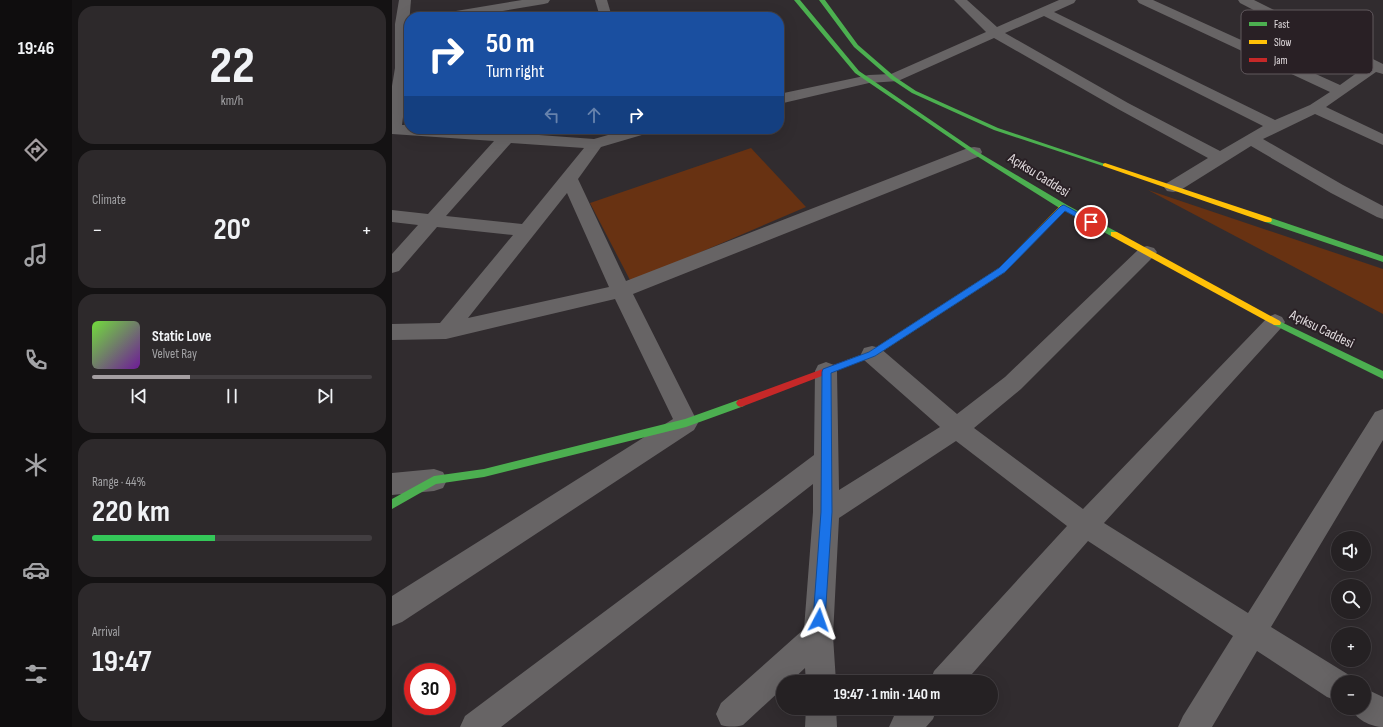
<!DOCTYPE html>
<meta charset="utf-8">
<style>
:root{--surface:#252123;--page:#2d292b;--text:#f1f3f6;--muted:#a3a3a6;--line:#423e41;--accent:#a49ea1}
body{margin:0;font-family:"Sofia Sans Condensed",sans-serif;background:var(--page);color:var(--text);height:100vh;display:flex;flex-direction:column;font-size:15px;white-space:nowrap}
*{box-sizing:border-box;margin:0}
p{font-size:13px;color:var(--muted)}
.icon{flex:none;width:22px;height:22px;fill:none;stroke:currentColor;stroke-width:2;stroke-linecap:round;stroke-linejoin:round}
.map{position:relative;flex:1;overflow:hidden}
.panel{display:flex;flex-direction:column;gap:6px;padding:6px;background:#141213;width:320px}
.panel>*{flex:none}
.banner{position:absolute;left:12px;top:12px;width:380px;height:122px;border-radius:16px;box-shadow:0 4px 16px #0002,0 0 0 1px var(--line);background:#1a4fa0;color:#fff;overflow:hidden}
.buttons{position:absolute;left:939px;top:531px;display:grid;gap:8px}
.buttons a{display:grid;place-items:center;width:40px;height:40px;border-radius:50%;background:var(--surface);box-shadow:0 4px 16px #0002,0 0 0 1px var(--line);font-size:20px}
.speed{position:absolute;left:12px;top:663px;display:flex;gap:8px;font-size:20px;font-weight:700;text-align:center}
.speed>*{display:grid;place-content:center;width:52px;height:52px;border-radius:50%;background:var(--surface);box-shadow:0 4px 16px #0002,0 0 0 1px var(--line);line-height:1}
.speed .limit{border:6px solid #d22;background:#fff;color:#111}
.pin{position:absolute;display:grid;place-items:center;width:34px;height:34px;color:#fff;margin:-17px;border:2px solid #fff;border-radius:50%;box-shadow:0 1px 4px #0007}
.me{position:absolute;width:44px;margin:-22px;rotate:4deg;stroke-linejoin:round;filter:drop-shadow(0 0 3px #0008)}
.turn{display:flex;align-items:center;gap:14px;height:84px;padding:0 16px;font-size:18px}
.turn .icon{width:52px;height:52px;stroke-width:2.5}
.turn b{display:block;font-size:28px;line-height:34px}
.lanes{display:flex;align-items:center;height:38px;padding:0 16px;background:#0003;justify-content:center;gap:20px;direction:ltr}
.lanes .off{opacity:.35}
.big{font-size:30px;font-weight:700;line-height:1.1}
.panel .widget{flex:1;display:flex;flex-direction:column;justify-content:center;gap:6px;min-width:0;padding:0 14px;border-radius:16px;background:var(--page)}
.panel .dial{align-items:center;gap:0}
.dial b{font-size:52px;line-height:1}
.song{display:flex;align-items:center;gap:12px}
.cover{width:48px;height:48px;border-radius:6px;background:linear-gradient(135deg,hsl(100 70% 55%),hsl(280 70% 35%))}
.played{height:4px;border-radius:2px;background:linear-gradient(90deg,var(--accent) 35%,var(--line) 35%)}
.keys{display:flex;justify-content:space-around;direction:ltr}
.heat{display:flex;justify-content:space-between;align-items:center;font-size:22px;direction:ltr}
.charge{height:6px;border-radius:3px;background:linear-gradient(90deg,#34c759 44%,var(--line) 0)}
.trip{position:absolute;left:384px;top:675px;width:222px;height:40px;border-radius:20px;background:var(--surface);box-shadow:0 4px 16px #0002,0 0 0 1px var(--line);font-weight:700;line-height:40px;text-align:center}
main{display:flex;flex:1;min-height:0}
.tab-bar{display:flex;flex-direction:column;width:72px;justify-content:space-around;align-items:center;background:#0f0d0e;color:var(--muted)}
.tab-bar .icon{width:28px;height:28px}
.tab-bar .current{color:var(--accent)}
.tab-bar b{font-size:18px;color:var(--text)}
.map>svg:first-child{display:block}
.green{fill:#683212}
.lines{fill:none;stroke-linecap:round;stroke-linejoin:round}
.street{fill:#676465;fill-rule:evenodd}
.fast{fill:#4caf50;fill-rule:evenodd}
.slow{fill:#ffc107;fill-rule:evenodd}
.jam{fill:#c62828;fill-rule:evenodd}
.route{fill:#1a73e8;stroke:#114b97}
.labels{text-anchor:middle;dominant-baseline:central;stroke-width:4;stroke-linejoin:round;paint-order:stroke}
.street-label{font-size:14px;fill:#e2dcdf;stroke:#292025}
.key{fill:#292025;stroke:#60585d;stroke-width:1}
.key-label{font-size:11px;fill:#e2dcdf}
</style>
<main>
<nav class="tab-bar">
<b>19:46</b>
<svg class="icon current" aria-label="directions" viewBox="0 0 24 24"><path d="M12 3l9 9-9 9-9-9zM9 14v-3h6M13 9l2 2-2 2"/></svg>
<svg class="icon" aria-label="music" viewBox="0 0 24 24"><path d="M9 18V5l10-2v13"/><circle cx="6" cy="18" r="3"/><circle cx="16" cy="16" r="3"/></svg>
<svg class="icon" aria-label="phone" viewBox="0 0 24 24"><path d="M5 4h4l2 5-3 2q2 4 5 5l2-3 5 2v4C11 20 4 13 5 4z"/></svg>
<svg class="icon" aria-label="climate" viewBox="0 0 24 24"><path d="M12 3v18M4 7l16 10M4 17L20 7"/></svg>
<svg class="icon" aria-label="car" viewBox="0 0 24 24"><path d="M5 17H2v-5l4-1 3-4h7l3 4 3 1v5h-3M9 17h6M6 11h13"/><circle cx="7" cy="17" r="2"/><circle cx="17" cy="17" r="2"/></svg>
<svg class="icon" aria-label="filters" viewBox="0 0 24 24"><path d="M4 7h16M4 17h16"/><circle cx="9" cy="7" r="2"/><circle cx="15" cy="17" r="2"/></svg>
</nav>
<section class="panel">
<div class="widget dial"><b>22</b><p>km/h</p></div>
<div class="widget"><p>Climate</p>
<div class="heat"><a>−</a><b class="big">20°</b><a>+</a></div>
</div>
<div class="widget">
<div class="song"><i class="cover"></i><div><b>Static Love</b><p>Velvet Ray</p></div></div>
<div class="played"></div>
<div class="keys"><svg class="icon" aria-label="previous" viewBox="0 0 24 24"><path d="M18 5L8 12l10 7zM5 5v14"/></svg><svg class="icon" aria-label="pause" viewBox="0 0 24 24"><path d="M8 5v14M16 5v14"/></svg><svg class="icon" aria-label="next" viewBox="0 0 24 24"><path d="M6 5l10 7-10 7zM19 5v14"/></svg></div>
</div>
<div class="widget"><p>Range · 44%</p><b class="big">220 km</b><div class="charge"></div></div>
<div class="widget"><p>Arrival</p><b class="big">19:47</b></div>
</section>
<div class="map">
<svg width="991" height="727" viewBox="0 0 991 727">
<rect width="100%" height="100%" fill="#312c2f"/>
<!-- green -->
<g class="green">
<path d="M359,148L414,207L239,282L198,203Z"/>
<path d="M756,190L991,269V314Z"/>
</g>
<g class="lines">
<!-- street -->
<g class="street">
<path d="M7,0H19L17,24V69L10,125H17V129H65L202,139L237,129H262L260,132L209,147L186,179L234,281L576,148L582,147L588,148L590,152L588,156L241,294L306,423L302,430L10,622L0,626V596L281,419L223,299L54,339L0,340V324L48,323L121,235L45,227L7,271L0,273V254L26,225L0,222V210L36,214L102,141L0,134V86L3,68V24ZM119,143L192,148L130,224L54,216ZM175,193L217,287L76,318Z"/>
<path d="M130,0H158L156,3L152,4L75,17H46L47,14L52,13Z"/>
<path d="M203,0H215L220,17H208Z"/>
<path d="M562,0H575L605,27L667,0H684L682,3L662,12L883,120L918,105L938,92L747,3L745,0H761L948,85L973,67L848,3L846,0H862L991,64V74L984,72L934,107L991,134V145L923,114L871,139L951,185L991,206V219L985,217L939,193L859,146L787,191L781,192L775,191L772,187L775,183L816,158L726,109L602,38L506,81L477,83L387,104V94L477,75L499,74L594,32ZM652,16L871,126L828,151L736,103L613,33Z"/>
<path d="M755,246L762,248L765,252L762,256L629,389L582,428L691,509L876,317L883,314L890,317L893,322L890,327L712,523L856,613L983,412L991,409V440L879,627L957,675L960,682H946V701L935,697L865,651L820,727H786L791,716L841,636L696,541L573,682H538L542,671L675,526L564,441L447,518L441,636L444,682H414L413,668L398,682H391V688L351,725C344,727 336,727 329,725L324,714L329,703L412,629L421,512V484L109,727H68L73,716L422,455L423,371L426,365L434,362L442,365L445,371L447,490L548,427L472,360L469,354L472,348L480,346L488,348L565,414L613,377L748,248Z"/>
<path d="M42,469L51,472L55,480L51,488L42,491L0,495V473Z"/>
<path d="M972,688L991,697V727C979,727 963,719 959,708H972Z"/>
<path d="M414,708H444L445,727H413Z"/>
<path d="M509,708H545L541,719L534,727H497L502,716Z"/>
</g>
<!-- fast -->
<g class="fast">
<path d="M402,0H408L467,71L584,151L675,205L725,232V236H719L669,209L580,153L463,73Z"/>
<path d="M427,0H433L466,45L503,77L524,91L606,128L716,165L715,166H711L602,130L520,93L499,79L462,47Z"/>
<path d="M873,218H879L991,256V262L873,222Z"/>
<path d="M885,320L991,371V379L882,325L881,323L882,321Z"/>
<path d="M349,399L352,400L354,403L352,406L294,427L92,477L44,484L0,509V499L42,476L92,469L293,419Z"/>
</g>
<!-- slow -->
<g class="slow">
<path d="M713,163L879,218L880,220L879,222H873L711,166V164Z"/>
<path d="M669,205H672L676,207L613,272L483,356L458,365L455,364L454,362L455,360L477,352L607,268Z"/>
<path d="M719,232H725L888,321L889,323L888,325H882L719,236Z"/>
</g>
<!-- jam -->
<path class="jam" d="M458,359L461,360L462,362L461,364L349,407L346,406L344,403L346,400Z"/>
</g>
<!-- route -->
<path class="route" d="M672,205L703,222L702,224H697L673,211L613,272L483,356L439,373L440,512L433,620L432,625L427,626L423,625L421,620L429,512L430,372L431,369L477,352L607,268L669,206Z"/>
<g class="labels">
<!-- street labels -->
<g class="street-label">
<text transform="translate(647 175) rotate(32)">Açıksu Caddesi</text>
<text transform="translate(930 329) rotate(26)">Açıksu Caddesi</text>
</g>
</g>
<!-- legend -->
<rect x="849" y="10" width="132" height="64" rx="6" class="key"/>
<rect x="857" y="22" width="18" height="4" fill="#4caf50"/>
<rect x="857" y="40" width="18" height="4" fill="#ffc107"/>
<rect x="857" y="58" width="18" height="4" fill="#c62828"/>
<g class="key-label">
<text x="882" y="28">Fast</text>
<text x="882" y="46">Slow</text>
<text x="882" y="64">Jam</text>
</g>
</svg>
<div class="buttons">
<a><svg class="icon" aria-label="sound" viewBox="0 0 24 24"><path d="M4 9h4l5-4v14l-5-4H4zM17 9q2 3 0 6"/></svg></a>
<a><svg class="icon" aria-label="search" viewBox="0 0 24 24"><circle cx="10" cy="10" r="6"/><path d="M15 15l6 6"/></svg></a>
<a>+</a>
<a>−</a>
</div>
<div class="speed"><div class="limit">30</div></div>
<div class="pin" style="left:699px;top:222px;background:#d93025"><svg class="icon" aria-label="arrive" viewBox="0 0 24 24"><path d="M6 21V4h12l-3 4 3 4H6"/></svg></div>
<svg class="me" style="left:427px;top:620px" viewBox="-20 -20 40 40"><path d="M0-17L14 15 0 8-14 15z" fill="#1a73e8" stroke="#fff" stroke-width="4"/></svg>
<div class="trip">19:47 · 1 min · 140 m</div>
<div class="banner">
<div class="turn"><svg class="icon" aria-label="right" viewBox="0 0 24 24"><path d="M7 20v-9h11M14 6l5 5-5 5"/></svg><div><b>50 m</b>Turn right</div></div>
<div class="lanes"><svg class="icon off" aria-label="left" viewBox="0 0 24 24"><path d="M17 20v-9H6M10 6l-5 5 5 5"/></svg><svg class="icon off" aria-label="ahead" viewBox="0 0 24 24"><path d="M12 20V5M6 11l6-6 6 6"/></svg><svg class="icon" aria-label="right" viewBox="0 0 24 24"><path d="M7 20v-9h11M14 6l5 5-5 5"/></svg></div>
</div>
</div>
</main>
